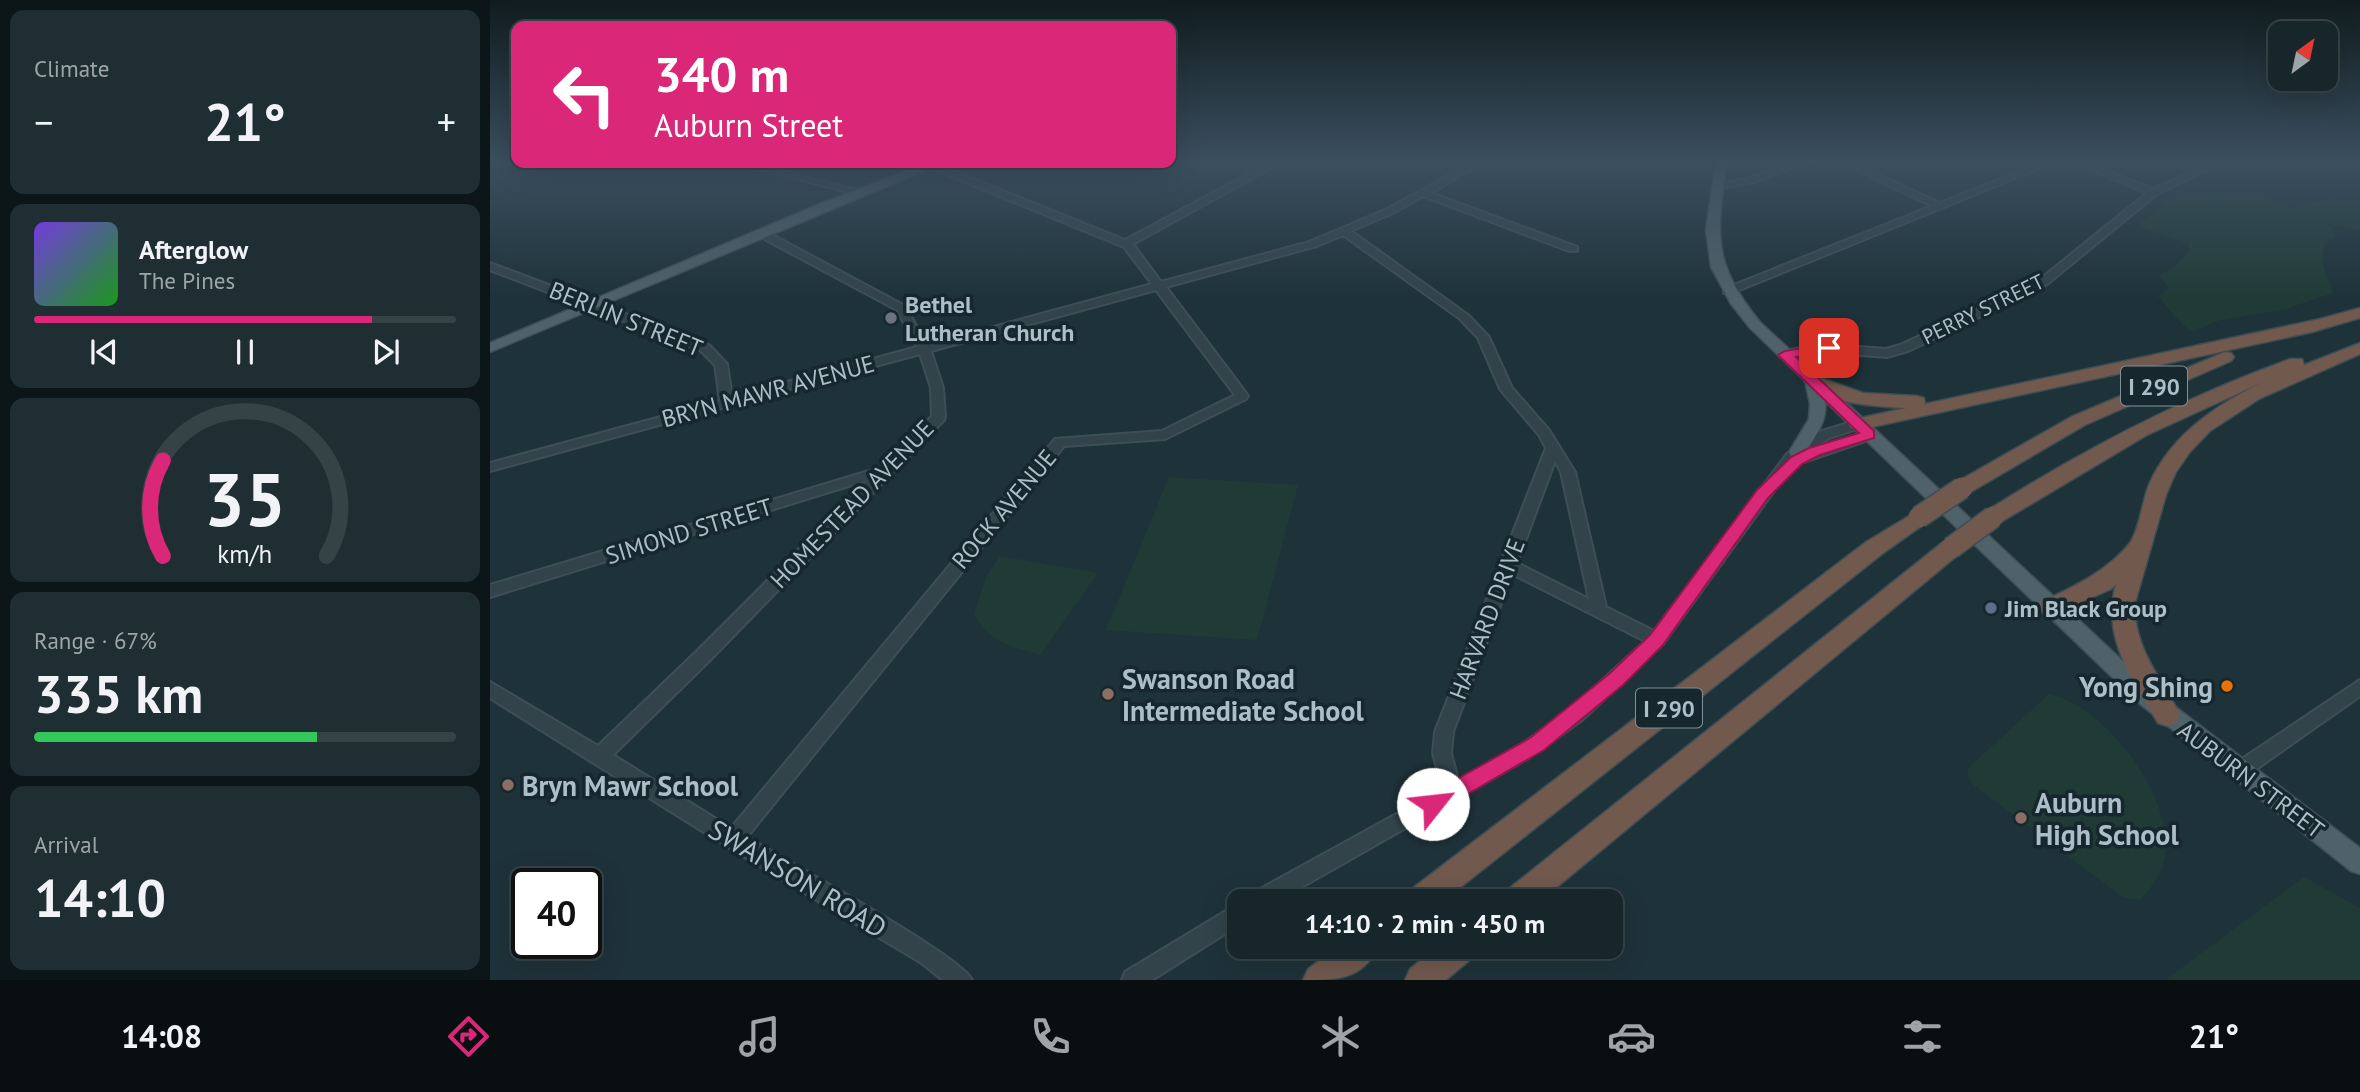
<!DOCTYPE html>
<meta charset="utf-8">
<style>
:root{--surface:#16262b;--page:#1f2e33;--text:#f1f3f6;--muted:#9ea5a9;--line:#354347;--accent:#db2777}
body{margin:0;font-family:"PT Sans",sans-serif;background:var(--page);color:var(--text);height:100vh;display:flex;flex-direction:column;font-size:26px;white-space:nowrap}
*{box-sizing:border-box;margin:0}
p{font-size:23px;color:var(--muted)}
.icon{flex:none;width:38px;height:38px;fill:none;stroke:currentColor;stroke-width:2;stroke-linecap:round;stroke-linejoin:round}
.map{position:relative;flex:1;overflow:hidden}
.drawer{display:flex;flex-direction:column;gap:10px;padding:10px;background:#0c1518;width:490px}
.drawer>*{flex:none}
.top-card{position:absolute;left:21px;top:21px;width:665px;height:147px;border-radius:14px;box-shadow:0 7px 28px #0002,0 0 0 2px var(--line);background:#db2777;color:#fff;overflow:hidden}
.needle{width:46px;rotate:33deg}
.controls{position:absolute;left:1778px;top:21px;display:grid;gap:14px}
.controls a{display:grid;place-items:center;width:70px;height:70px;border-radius:14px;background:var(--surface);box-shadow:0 7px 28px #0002,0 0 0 2px var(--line);font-size:35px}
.speed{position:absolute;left:21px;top:868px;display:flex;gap:14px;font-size:35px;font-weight:700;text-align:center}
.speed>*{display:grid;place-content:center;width:91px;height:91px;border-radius:50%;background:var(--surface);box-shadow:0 7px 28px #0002,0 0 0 2px var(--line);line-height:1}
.speed .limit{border:4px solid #111;border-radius:10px;background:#fff;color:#111}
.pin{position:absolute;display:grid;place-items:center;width:60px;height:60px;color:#fff;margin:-30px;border-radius:14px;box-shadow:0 4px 10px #0006}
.me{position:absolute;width:77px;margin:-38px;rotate:61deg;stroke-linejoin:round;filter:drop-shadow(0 0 5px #0008)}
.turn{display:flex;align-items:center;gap:24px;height:147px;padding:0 28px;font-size:32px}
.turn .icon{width:91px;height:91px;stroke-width:2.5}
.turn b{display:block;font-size:49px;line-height:60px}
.big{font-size:52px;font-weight:700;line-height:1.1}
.drawer .tile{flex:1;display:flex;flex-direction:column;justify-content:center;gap:10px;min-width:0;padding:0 24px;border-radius:14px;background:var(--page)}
.drawer .dial{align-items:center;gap:0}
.dial svg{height:182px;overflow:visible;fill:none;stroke:var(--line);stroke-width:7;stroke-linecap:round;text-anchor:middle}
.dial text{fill:var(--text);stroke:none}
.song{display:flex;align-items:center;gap:21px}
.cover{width:84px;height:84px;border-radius:10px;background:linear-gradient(135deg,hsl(260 70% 55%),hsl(120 70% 35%))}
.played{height:7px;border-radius:4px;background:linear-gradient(90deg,var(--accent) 80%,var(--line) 80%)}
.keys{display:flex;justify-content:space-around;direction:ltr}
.heat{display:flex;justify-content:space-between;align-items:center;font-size:38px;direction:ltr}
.charge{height:10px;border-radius:5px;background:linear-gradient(90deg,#34c759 67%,var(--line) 0)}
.trip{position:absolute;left:737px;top:889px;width:396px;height:70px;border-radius:14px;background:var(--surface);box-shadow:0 7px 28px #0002,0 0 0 2px var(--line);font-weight:700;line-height:70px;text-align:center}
.menu{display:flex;height:112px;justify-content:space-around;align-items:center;background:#090f11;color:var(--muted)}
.menu .icon{width:49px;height:49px}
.menu .current{color:var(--accent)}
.menu b{font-size:32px;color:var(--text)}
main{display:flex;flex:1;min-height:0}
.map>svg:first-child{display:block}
.green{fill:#203b36}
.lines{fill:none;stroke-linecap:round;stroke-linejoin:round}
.minor-casing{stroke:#3e4e56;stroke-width:4}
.major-casing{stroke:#3e4e56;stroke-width:3}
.highway-casing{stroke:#3c4d54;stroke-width:3}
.minor{fill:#32434a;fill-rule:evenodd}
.major{fill:#4f626a;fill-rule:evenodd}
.highway{fill:#71594e;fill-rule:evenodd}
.highway-bridge-casing{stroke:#3c4d54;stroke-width:24;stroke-linecap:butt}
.highway-bridge{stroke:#71594e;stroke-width:21}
.route{fill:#db2777;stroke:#8e194d;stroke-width:2}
.worship-dot{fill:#6b7280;stroke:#17272e;stroke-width:2.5}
.service-dot{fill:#5c6f8a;stroke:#17272e;stroke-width:2.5}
.food-dot{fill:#e8710a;stroke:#17272e;stroke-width:2.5}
.education-dot{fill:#8d6e63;stroke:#17272e;stroke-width:2.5}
.labels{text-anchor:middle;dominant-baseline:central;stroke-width:7;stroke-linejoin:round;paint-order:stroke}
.far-street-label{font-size:21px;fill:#acbec7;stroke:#17272e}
.shield{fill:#17272e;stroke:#7f9199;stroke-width:2}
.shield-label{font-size:23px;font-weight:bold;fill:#acbec7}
.poi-label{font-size:24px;font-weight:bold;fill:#acbec7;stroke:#17272e;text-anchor:start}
.street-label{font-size:24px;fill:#acbec7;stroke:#17272e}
.near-poi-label{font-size:28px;font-weight:bold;fill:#acbec7;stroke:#17272e;text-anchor:start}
.near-street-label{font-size:28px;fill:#acbec7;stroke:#17272e}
</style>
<main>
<section class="drawer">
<div class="tile"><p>Climate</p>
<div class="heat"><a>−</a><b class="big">21°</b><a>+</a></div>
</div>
<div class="tile">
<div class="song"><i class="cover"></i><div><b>Afterglow</b><p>The Pines</p></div></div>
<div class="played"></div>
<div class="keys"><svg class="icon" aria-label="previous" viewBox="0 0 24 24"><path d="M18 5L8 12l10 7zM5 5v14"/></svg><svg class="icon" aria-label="pause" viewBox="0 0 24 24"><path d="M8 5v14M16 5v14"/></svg><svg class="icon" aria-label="next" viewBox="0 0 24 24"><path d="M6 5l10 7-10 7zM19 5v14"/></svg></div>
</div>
<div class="tile dial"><svg viewBox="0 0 100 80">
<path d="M14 69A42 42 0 1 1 86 69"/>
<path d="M14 69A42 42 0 0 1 14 27" stroke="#db2777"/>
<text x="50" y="56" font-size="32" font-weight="700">35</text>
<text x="50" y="72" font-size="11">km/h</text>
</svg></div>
<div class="tile"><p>Range · 67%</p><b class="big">335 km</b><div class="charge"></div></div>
<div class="tile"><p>Arrival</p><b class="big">14:10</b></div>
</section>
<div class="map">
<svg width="1870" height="980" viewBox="0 0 1870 980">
<rect width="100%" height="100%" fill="#1e3239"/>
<!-- green -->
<g class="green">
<path d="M1720,192L1747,198L1771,196L1800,207L1842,199L1870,201V230L1834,223L1845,231V236L1834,243L1833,266L1843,293L1796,309L1727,321L1702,332C1690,324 1678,308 1668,296L1679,288L1668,275L1682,269L1700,250L1699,244L1648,226L1675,200Z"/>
<path d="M679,477L808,485L767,640L616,630Z"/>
<path d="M510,556L608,573L550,655C521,646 499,643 484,614L497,575Z"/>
<path d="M1559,694C1617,706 1690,803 1673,864C1669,878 1659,890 1650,900L1634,898L1481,783L1477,769Z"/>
<path d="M1814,877L1870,908V980H1675Z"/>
</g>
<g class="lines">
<defs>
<g id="minor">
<path d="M781,162H792L643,244L671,282L819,242L897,209L983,162H994L941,193L1087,247V251H1079L933,196L903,213L861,231L978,315L999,337L1022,388L1059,430L1085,472L1116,607L1164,631L1297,454L1329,432L1368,420L1375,424L1373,427L1339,438L1321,450L1379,431L1386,435L1384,438L1314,462H1305L1173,644L1092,720L1037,759L787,901H758L761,894L952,789L943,753L945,732L1056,448L1049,435L1010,389L988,338L970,319L853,235L827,246L676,287L756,393L758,396L756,399L675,439L574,446L257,837C292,859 471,955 482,980H453L430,962L236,846L0,698V682L108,746L206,652L378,480L0,597V585L392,467L442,416L441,388L430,354L0,471V463L230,401L225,365L211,351L0,270V263L219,345L237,364L242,397L427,347L407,310L267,235V231H275L415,306L437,345L662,284L634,247L438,167V163H444L635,240ZM666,290L745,395L672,431L565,439L241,828L123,755L218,662L454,420L455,417L453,388L441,351ZM1065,461L1071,472L1099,599L1027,563ZM1022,574L1155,641L1080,710L1025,749L968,780L961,753L963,732Z"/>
<path d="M1306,162H1319L1264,182L1228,189L1223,186L1259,178Z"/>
<path d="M1349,162H1360L1450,203L1553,162H1565L1242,293H1234V289L1442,206Z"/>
<path d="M1582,162H1593L1664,189L1721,162H1733L1667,194L1556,285L1418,351L1397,357L1330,352L1295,359L1289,355L1291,352L1330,344L1396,349L1410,345L1548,281L1657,193Z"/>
<path d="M243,163H259L375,192L370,195Z"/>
<path d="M1870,680V696L1755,777L1749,779L1743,777L1740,771L1743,765Z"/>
<path d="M749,903V925L662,980H632L635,972Z"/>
</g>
<g id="major">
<path d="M1226,162H1237C1226,234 1222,263 1270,322L1666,692L1870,848V874L1861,871L1650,704L1335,401C1338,422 1324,438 1313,456H1301L1299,452L1319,419L1320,404L1315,381L1260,328L1241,304L1221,267L1216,230Z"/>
<path d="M437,163H453L0,352V343L330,204Z"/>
</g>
<g id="highway">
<path d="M1870,308V318L1822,332L1368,430L1361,428L1358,424L1361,420L1416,408C1390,407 1331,403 1314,381L1323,375L1373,393L1427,396L1434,398L1435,404L1830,319Z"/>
<path d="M1870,343V354L1769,399L1720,431L1700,452L1686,472L1676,495L1645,603C1643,648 1671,677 1690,715L1686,723L1677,726L1668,723C1642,679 1611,637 1626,584L1621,589L1561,616L1553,613L1549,607L1553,601C1586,586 1617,571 1640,543C1648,532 1653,501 1658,487C1681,432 1732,401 1784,377L1657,435L1511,522H1495L1492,517L1495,512C1592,450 1692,398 1800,359H1812L1814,365Z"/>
<path d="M1735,352L1741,353L1744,357L1741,361L1595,425L1479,493L1472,495L1462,488L1465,483L1581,417Z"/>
<path d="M1429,510L1437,512L1440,517L1437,522L1392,554L953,901H915L919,891L1376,542Z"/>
<path d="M1461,540L1469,542L1472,548L1469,554L1050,901H1012L1016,891L1453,542Z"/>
<path d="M847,947H888C873,980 845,980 813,980L818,969Z"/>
<path d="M947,947H987L982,958L956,980H915L920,969Z"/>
</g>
</defs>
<!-- minor casing -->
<use href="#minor" class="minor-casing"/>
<!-- major casing -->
<use href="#major" class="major-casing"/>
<!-- highway casing -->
<use href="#highway" class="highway-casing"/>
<!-- minor -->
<use href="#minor" class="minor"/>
<!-- major -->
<use href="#major" class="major"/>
<!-- highway -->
<use href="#highway" class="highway"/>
<defs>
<g id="highway-bridge">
<path d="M1429,517L1472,488"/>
<path d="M1461,548L1503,517"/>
</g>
</defs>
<!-- highway-bridge casing -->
<use href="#highway-bridge" class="highway-bridge-casing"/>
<!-- highway-bridge -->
<use href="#highway-bridge" class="highway-bridge"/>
</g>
<!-- sky -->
<linearGradient id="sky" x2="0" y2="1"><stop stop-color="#101c1f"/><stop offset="0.54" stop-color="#3b4f5f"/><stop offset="1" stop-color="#3b4f5f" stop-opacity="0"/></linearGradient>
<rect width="1870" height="299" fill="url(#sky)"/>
<!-- route -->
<path class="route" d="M1339,344L1344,345V351L1306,357L1384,431V438L1330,455L1312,464L1278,498L1173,645L1133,685L1054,750L950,810L943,813L935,810L932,804L935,797L1040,738L1119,674L1160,635L1267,490L1301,457L1319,448L1369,433L1288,355L1295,351Z"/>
<!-- markers -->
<circle class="worship-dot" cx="401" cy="318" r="7"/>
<circle class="service-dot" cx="1501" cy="608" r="7"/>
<circle class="food-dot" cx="1737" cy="686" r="7"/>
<g class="education-dot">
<circle cx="618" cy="694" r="7"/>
<circle cx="18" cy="785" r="7"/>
<circle cx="1531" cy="818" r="7"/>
</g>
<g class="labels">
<!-- far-street labels -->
<g class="far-street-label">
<text transform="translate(1493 309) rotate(-26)">PERRY STREET</text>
</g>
<!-- shield labels -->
<g class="shield">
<rect x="1631" y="366.5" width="66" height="39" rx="5"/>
<rect x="1146" y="688.5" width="66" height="39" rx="5"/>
</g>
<g class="shield-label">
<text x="1664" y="386">I 290</text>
<text x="1179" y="708">I 290</text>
</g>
<!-- poi labels -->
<g class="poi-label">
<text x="415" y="304">Bethel<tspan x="415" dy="28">Lutheran Church</tspan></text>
<text x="1515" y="608">Jim Black Group</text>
</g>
<!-- street labels -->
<g class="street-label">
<text transform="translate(136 319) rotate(22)">BERLIN STREET</text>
<text transform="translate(278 391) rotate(-15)">BRYN MAWR AVENUE</text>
<text transform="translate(362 504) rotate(-46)">HOMESTEAD AVENUE</text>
<text transform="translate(514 509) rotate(-50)">ROCK AVENUE</text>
<text transform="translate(199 531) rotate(-17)">SIMOND STREET</text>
<text transform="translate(997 619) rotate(-69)">HARVARD DRIVE</text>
<text transform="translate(1761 780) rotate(37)">AUBURN STREET</text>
</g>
<!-- near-poi labels -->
<g class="near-poi-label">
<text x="632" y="678">Swanson Road<tspan x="632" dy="32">Intermediate School</tspan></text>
<text x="1723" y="686" text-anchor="end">Yong Shing</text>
<text x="32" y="785">Bryn Mawr School</text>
<text x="1545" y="802">Auburn<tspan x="1545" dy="32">High School</tspan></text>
</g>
<!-- near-street labels -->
<g class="near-street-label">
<text transform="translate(308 878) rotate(31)">SWANSON ROAD</text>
</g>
</g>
</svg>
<div class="controls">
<a><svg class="needle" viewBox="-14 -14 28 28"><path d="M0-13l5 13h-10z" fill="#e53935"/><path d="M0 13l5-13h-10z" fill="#9ea5a9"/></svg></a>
</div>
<div class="speed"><div class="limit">40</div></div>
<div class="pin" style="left:1339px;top:348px;background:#d93025"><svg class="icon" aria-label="arrive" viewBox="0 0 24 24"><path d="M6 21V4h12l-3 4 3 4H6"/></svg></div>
<svg class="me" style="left:943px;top:804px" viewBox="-20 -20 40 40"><circle r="19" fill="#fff"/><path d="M0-13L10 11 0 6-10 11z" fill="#db2777"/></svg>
<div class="trip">14:10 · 2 min · 450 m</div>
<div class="top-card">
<div class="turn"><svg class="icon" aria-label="left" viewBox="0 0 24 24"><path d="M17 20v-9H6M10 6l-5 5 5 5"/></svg><div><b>340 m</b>Auburn Street</div></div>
</div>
</div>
</main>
<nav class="menu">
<b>14:08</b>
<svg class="icon current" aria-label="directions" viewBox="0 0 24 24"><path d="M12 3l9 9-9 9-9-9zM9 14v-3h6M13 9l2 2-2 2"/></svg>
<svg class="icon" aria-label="music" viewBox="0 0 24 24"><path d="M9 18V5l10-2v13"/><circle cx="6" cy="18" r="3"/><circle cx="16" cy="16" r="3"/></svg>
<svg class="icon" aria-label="phone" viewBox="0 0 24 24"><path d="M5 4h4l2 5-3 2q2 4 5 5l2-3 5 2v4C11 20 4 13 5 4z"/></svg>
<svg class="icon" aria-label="climate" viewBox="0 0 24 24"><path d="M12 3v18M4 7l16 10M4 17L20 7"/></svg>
<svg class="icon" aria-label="car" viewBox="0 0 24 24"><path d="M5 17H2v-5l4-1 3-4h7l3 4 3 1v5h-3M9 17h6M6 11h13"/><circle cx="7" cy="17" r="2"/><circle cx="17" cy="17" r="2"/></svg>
<svg class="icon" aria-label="filters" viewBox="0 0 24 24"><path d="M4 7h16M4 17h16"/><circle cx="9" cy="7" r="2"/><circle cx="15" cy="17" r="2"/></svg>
<b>21°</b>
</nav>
